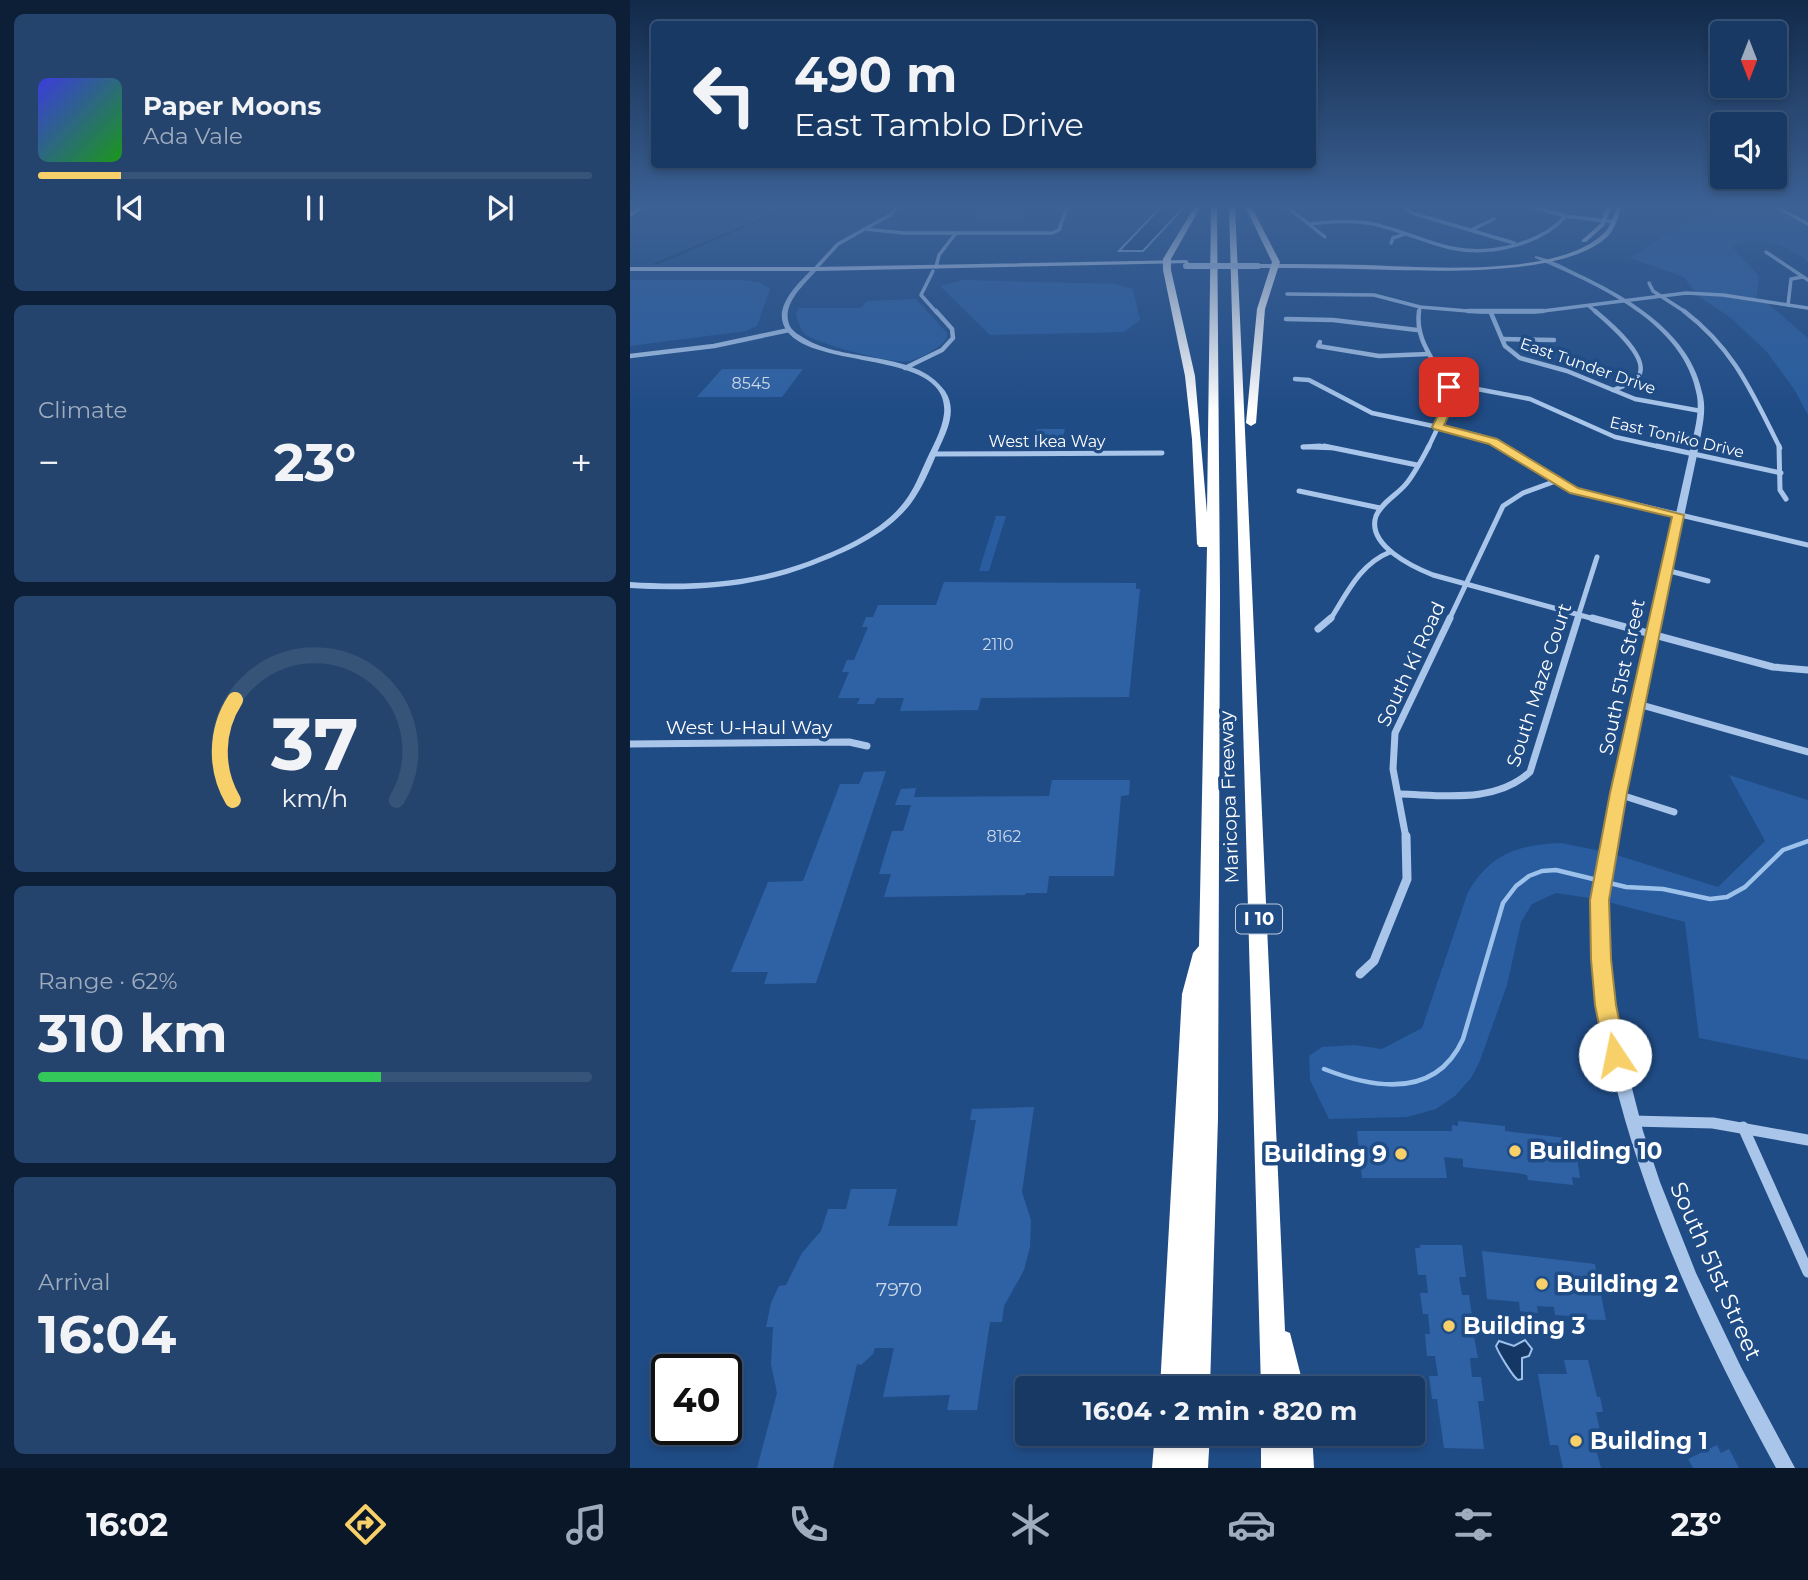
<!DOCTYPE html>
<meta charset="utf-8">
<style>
:root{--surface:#183964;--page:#25446d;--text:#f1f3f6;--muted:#9facbf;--line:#365378;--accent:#f8d069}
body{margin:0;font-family:Montserrat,sans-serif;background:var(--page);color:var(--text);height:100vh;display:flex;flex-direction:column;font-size:26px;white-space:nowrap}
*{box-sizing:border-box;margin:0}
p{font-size:23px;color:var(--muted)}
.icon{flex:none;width:38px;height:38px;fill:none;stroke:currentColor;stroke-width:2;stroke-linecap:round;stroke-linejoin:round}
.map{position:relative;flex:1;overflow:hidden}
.details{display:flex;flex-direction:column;gap:14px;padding:14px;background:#0d1f37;width:630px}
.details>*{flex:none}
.top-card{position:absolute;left:21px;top:21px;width:665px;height:147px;border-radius:7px;box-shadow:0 4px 10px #0003,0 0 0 2px var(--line);background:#183964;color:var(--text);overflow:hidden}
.needle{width:46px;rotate:180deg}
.tools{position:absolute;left:1080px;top:21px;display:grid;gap:14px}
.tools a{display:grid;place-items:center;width:77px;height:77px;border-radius:7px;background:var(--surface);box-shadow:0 4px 10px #0003,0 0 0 2px var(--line);font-size:35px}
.speed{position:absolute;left:21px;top:1354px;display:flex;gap:14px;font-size:35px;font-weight:700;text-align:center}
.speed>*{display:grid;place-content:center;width:91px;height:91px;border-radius:50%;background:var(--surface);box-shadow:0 4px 10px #0003,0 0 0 2px var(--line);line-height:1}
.speed .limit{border:4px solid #111;border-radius:10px;background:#fff;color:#111}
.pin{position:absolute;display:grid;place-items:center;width:60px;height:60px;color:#fff;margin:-30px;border-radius:14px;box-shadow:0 4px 10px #0006}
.me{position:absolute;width:77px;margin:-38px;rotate:349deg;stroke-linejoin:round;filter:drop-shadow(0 0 5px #0008)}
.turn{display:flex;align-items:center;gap:24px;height:147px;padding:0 28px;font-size:32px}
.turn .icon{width:91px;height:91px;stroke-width:2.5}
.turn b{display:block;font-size:49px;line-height:60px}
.big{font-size:52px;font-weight:700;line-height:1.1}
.details .tile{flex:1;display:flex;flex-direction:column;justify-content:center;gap:10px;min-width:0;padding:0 24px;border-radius:10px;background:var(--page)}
.details .dial{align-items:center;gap:0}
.dial svg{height:182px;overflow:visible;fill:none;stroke:var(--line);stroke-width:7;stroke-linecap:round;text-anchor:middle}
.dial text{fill:var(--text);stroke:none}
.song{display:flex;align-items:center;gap:21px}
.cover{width:84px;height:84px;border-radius:10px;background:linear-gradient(135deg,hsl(240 70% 55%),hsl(120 70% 35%))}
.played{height:7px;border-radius:4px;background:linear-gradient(90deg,var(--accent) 15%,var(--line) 15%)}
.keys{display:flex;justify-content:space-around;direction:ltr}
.heat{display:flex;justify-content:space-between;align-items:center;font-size:38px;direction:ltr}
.charge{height:10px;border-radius:5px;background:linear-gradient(90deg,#34c759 62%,var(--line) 0)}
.trip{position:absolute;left:385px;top:1376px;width:410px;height:70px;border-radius:7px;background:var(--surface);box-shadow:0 4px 10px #0003,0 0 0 2px var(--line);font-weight:700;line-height:70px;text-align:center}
.tabs{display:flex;height:112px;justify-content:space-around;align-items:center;background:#0a1728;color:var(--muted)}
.tabs .icon{width:49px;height:49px}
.tabs .active{color:var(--accent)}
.tabs b{font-size:32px;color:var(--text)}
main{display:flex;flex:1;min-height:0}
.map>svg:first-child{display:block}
.green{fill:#295d9f}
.water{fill:#153765;stroke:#9cc1eb;stroke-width:2}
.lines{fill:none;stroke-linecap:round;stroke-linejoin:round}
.stream{stroke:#9cc1eb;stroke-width:4.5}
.canal{fill:#153765;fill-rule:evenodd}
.building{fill:#2f62a4}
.minor-far5{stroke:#a9c6ea;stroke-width:3.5}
.minor-far4{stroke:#a9c6ea;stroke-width:4.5}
.minor-far3{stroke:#a9c6ea;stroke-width:5}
.minor-far2{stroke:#a9c6ea;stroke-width:7}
.minor-far1{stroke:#a9c6ea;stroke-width:9}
.minor{stroke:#a9c6ea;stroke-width:11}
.tertiary{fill:#a9c6ea;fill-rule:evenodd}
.secondary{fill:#d4e3f8;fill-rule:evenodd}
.motorway{fill:#fff;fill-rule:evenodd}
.secondary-bridge{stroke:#d4e3f8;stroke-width:6}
.route{fill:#f8d069;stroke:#a18744;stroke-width:2}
.poi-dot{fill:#f8d069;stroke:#204c86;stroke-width:2.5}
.labels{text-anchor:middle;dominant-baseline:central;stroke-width:7;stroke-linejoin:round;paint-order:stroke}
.far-street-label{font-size:16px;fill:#fff;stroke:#204c86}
.number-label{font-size:16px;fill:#cbd8e8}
.shield{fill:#204c86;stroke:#bcc9db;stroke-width:2}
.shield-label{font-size:18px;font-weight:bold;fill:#fff}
.street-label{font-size:19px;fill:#fff;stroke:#204c86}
.near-number-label{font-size:19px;fill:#cbd8e8}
.near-poi-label{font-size:23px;font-weight:bold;fill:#fff;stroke:#204c86;text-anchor:start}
.near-street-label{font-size:23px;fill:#fff;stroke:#204c86}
</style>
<main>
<section class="details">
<div class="tile">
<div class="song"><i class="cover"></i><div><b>Paper Moons</b><p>Ada Vale</p></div></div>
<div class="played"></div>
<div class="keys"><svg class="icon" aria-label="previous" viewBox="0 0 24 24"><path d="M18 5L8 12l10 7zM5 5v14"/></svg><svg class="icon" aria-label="pause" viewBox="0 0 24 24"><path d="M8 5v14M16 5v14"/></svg><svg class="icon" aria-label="next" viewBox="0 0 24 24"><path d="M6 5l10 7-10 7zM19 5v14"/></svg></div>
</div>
<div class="tile"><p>Climate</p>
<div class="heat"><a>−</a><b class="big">23°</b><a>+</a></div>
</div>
<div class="tile dial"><svg viewBox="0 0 100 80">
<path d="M14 69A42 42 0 1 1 86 69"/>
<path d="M14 69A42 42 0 0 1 15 25" stroke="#f8d069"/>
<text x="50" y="56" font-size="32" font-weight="700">37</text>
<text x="50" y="72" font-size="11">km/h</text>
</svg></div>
<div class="tile"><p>Range · 62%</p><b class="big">310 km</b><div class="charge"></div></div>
<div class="tile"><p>Arrival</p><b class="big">16:04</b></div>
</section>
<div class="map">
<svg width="1178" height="1468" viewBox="0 0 1178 1468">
<rect width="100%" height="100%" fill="#204c86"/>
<!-- green -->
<g class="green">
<path d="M1085,206H1175L1178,208V262C1161,247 1122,230 1102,247L1129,276L1126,300L1136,302L1178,338V415L1164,389L1137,352L1101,318L1068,296L1054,277L1000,258L1058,221L1077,213Z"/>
<path d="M0,280H112L129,282L140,289L127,326L116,331L0,346Z"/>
<path d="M334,280L485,284L503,289L510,320L494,332L360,335L310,286Z"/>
<path d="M286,299L317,333V338C309,349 293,357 280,361C265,365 187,344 175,334C170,329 168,321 166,314L168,308H231L237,301Z"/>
<path d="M366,516H376L359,571H349Z"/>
<path d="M1099,775L1178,800V1060L1069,1038L1055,922L970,900L977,852L1088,887L1135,841Z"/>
<path d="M931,843L971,851L966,899L926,893L902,904L891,922L877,985L849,1063L841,1078L825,1096L806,1109L777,1117L699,1119L680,1080L679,1056L692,1047L725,1045L752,1049L792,1028L838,892C861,853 888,845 931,843Z"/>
</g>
<!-- water -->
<g class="water">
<path d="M532,206H555L513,251H489Z"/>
<path d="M895,1340L902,1349L899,1356L892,1358V1379L888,1380C883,1377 868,1352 866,1346L869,1341L884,1346Z"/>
</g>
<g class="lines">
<!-- stream -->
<path class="stream" d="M694,1069C745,1089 806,1099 833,1039L873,903L886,886L899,876L912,871L926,870L996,887L1033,889L1080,899L1097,897L1115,887L1153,850L1178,841"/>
<!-- canal -->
<path class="canal" d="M160,206H165L27,265L22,264Z"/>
</g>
<!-- building -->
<g class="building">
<path d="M351,208H398L393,219H344Z"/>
<path d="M92,369H173L152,397H67Z"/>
<path d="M407,429H435L431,445H403Z"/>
<path d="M314,582L506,583V589H510L499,697L351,698L348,710L270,711L274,698H247L244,704H227L230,698H208L219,672H212L217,660H224L238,627H232L236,617H243L248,605H306Z"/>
<path d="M256,771L186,983L134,984L138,972H101L138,882L173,881L210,784H229L234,772Z"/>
<path d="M422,780H500L499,795L491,796L484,876H419L417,893H396L395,895L254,897L261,874H249L262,831H273L281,805H265L271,789L286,788L284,797L419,796Z"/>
<path d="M404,1107L392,1192L401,1220L400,1247L394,1270L374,1306L372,1322H360L347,1410H317L320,1395L253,1397L264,1348H245L243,1354L231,1365L227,1364L203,1468H127L147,1393L141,1364L143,1327H136L141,1303L149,1286L156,1285L172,1253L191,1231L198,1209H216L221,1189H267L258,1226H327L346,1120H340L342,1109Z"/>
<path d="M828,1121L875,1126V1131L883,1132L936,1138V1143L945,1144L950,1178L942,1177L943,1185L898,1180L897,1175L887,1173L833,1167V1159L814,1157L817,1178H732L727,1131H822V1125L828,1126Z"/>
<path d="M790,1245H832L836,1277H829L832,1295H839L842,1316H837L840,1336H844L848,1358H840L842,1377H851L854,1401H848L854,1449L814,1448L807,1399H802L799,1376H808L805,1356H797L795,1334H800L798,1314H793L790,1293H798L796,1275H788L785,1248H790Z"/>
<path d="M852,1251L965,1264L976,1320L939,1319V1316L925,1315L924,1307L907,1306L908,1313L890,1311L889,1302L857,1299Z"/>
<path d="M934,1360H958L967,1397H970L973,1412H966L973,1445H965L971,1468H933L928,1445H920L908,1374H937Z"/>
<path d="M1087,1445L1091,1453L1099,1449L1109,1468H1063L1058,1459Z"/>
</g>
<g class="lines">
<!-- minor-far5 -->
<g class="minor-far5">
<path d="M656,206L695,237"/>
<path d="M774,206L782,213L884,243"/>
<path d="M898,206L936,216L984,222"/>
<path d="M679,224C699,222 719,220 738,223C767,228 793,242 821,248C859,256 910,245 936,216"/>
<path d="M234,229L274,233H422L429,230L437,206"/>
<path d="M841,230L864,219"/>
<path d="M761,243L763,238L775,234"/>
<path d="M1136,252L1178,280"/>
<path d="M306,267L309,255L326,233"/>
<path d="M185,269L208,244L260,215L269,206"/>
<path d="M303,271L291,295L307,313"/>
<path d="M1019,283L1023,291L1057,313"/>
<path d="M657,294L744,295L790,307L850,312H905L1056,293L1093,295L1178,308"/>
<path d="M1158,305L1161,279L1172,277"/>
<path d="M959,306L967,313"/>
<path d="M789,313L790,307"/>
</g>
<!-- minor-far4 -->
<g class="minor-far4">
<path d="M789,311C784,347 814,367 821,400L798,448"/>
<path d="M838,311H913"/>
<path d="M965,311C978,322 1022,358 1008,377C1003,384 991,387 983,390"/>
<path d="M1054,311C1105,350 1122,393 1150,448"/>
<path d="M861,313L875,346L890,358L937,371L1005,399L1071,411"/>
<path d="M656,319L703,320L787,330"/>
<path d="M872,339L924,340"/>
<path d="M690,342L688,346L749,356L798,354"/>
<path d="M0,356L84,346L159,330"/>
<path d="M275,368L312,350L323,338L322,329L306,311"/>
<path d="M665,379L679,380L742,413L850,436L871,448"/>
<path d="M819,387L847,389L900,399L985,437L1035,448"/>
<path d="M673,447L702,448"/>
</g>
<!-- minor-far3 -->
<g class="minor-far3">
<path d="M694,446L787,465"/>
<path d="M799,446C792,459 785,473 776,484C767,495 752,502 746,516C736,545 783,567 803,575L968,620"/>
<path d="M868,446L944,490L1178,545"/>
<path d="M1027,446L1151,473"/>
<path d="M1149,446L1150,490L1156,499"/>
<path d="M673,447L690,446"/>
<path d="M302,454L532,453"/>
<path d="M669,491L750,508"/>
<path d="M1036,570L1078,581"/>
<path d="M700,620C717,593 730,564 760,552"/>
<path d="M819,620L873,506L893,493L926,481"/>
<path d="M947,620L967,557"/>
</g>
<!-- minor-far2 -->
<g class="minor-far2">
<path d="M962,618L1143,667L1178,670"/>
<path d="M688,629L701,618"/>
<path d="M1008,704L1178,752"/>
<path d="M0,744L219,742L237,746"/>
<path d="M769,794C813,795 865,804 900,772L948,618"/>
<path d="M988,794L1044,812"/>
<path d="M776,838L763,769L765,733L820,618"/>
</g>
<!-- minor-far1 -->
<path class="minor-far1" d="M730,974L744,961L777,879L776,836"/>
<!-- minor -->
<g class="minor">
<path d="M1002,1121L1083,1123L1178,1140"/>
<path d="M1113,1127L1178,1272"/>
</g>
<!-- tertiary -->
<g class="tertiary">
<path d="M905,256C918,258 933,266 945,272C998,297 1062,333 1073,396C1077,415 1070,436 1067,455L983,852L976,899L975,921L977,967L988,1034L1013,1131L1030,1182L1066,1273L1111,1367L1165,1468H1146C1081,1349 1024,1229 989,1098C974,1040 961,980 963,920C963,897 968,875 971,852L1059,455C1063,436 1070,415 1067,396C1055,322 966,285 905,258Z"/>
<path d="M183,268L188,269C175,284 148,306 161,328C164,332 169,335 174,338C215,364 285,349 315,391C327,409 318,429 310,446C302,464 295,483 284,499C262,532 219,551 183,565C124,588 62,592 0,588V582C60,586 120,583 177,562C211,549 253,531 275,501C284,489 289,476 295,463C302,447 312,431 314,414C321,349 186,371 157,331C140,308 169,283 183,268Z"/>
</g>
<!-- secondary -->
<g class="secondary">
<path d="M11,206H17L0,217V213Z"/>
<path d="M977,206H982L974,226L956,242H952V240L970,224Z"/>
<path d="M987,206H992C988,216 986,227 979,235C936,280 789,270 729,269C696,268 662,268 628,268L625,266L628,264C664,264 699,264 735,265C796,267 926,278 973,234C981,227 983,215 987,206Z"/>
<path d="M1142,206H1147L1178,222V226Z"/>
<path d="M557,260L559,263L185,271H0V267H185Z"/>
</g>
<!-- motorway -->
<g class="motorway">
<path d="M565,206H571L541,259V270L565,376L577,513L581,206H587L590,595L588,1118L580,1388H530L552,994L563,953L569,946L577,547H569L567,544L562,439L555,376L533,270V259Z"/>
<path d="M599,206H605L655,1331L660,1333L674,1388H631Z"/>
<path d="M615,206H621L650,262L635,309L626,423L621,426L616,423L627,309L642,262Z"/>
<path d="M525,1433H580L578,1468H522Z"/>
<path d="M631,1433H682L684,1468H631Z"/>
</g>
<!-- secondary-bridge -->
<path class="secondary-bridge" d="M556,266H628"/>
</g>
<!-- sky -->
<linearGradient id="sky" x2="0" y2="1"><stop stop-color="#122a4a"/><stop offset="0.5" stop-color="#3c6195"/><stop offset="1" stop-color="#3c6195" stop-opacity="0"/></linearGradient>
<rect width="1178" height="411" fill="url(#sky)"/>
<!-- route -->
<path class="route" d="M816,384L824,387L826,400L814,425L867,439L948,488L1054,515L997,793L979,900L981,959L986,1005L996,1055L993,1063L985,1066L978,1063L975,1055L965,1005L961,959L960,900L980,793L1042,517L940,493L859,444L804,429L802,427L816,400Z"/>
<!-- markers -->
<g class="poi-dot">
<circle cx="885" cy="1151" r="7"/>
<circle cx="771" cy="1154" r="7"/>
<circle cx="912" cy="1284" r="7"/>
<circle cx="819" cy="1326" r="7"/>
<circle cx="946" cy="1441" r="7"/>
</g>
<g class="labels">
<!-- far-street labels -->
<g class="far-street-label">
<text transform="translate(958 366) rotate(19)">East Tunder Drive</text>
<text transform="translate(1047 437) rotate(13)">East Toniko Drive</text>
<text x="417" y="441">West Ikea Way</text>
</g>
<!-- number labels -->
<g class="number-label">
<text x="121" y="383">8545</text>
<text x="368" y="644">2110</text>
<text x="374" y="836">8162</text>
</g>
<!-- shield labels -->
<rect class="shield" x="606" y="904.5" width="46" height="29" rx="5"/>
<g class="shield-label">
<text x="629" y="919">I 10</text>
</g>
<!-- street labels -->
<g class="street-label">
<text transform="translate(781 664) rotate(-65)">South Ki Road</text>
<text transform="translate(992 677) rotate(-78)">South 51st Street</text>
<text transform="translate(909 685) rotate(-72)">South Maze Court</text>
<text x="119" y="727">West U-Haul Way</text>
<text transform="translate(599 797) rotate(-92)">Maricopa Freeway</text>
</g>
<!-- near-number labels -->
<g class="near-number-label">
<text x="269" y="1289">7970</text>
</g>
<!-- near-poi labels -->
<g class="near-poi-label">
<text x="899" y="1151">Building 10</text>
<text x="757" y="1154" text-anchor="end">Building 9</text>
<text x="926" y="1284">Building 2</text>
<text x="833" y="1326">Building 3</text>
<text x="960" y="1441">Building 1</text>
</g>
<!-- near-street labels -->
<g class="near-street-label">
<text transform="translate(1086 1271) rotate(66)">South 51st Street</text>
</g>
</g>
</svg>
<div class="tools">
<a><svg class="needle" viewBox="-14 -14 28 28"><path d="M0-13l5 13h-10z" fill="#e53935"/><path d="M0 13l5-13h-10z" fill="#9facbf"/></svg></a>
<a><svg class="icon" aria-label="sound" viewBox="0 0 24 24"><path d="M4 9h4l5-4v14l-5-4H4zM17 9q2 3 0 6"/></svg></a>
</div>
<div class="speed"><div class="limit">40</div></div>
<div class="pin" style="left:819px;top:387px;background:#d93025"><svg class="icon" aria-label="arrive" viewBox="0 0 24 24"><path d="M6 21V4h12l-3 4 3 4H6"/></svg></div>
<svg class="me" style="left:985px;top:1055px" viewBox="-20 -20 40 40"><circle r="19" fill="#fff"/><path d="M0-13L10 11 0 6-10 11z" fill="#f8d069"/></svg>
<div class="trip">16:04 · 2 min · 820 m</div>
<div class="top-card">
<div class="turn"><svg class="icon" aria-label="left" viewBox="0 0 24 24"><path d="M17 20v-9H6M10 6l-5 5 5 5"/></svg><div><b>490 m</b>East Tamblo Drive</div></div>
</div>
</div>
</main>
<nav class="tabs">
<b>16:02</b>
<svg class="icon active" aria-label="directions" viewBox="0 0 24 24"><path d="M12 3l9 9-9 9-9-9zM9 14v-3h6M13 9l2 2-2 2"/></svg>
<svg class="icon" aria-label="music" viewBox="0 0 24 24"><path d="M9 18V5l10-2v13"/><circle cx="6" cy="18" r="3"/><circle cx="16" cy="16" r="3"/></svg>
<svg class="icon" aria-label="phone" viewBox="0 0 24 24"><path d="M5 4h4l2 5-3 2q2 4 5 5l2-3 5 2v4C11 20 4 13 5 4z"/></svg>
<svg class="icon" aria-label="climate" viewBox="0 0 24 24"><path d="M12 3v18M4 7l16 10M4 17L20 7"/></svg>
<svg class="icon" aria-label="car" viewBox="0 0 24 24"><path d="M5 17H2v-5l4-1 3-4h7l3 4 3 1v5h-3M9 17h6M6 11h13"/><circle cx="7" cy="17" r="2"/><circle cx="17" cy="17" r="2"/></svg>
<svg class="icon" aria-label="filters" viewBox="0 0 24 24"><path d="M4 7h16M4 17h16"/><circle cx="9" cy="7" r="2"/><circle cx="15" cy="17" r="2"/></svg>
<b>23°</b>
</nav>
